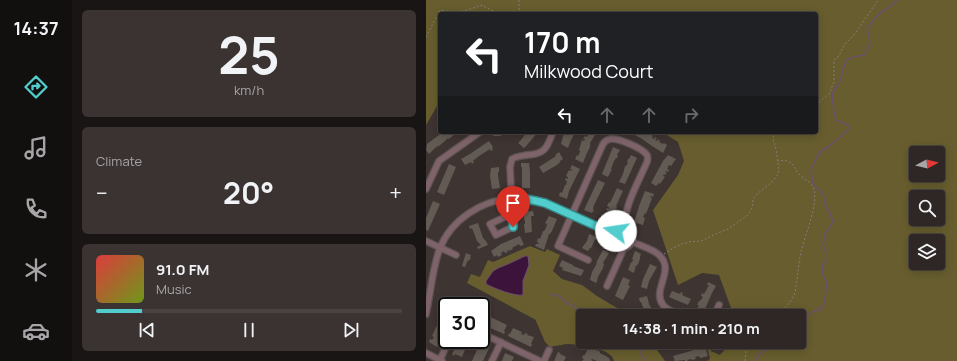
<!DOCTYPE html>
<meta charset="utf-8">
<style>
:root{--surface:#2e2726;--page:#3a3332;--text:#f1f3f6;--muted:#a7a5a7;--line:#494443;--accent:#52cdcd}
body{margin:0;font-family:Manrope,sans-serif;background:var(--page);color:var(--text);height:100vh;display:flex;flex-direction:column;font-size:15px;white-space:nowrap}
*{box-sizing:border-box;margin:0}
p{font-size:13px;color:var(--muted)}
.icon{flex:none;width:22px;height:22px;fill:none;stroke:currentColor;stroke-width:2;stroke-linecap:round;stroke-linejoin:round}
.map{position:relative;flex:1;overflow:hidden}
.details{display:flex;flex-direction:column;gap:10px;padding:10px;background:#191515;width:354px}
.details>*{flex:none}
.banner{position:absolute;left:12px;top:12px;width:380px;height:122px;border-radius:4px;box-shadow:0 2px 10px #0003,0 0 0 1px var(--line);background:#202124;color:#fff;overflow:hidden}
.needle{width:26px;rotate:83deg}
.buttons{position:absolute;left:483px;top:146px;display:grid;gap:8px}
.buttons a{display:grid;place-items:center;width:36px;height:36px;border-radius:4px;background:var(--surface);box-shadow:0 2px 10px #0003,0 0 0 1px var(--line);font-size:20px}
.speed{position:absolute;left:12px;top:297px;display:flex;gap:8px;font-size:20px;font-weight:700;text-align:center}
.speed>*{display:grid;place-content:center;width:52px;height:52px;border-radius:50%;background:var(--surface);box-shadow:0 2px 10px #0003,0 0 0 1px var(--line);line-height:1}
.speed .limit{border:2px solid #111;border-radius:6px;background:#fff;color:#111}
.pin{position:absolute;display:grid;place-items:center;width:34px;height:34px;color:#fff;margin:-41px -17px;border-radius:50% 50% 50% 0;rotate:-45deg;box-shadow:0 0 4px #0007}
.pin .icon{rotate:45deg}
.me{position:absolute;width:44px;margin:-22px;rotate:284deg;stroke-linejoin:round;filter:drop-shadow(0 0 3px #0008)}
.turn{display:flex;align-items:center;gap:14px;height:84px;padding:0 20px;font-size:18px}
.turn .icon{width:52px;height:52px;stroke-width:2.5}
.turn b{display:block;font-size:28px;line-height:34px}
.lanes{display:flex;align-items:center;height:38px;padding:0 20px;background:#0003;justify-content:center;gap:20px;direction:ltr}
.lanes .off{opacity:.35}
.big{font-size:30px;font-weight:700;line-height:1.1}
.details .tile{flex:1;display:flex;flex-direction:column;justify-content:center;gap:6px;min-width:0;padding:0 14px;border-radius:6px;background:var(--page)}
.details .dial{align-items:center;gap:0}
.dial b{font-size:52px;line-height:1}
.song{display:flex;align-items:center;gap:12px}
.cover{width:48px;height:48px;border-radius:6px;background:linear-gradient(135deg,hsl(0 70% 55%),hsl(80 70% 35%))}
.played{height:4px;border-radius:2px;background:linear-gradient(90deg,var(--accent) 15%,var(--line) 15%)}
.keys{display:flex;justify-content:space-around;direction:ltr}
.heat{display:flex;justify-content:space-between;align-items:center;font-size:22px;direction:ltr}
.trip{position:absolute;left:150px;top:309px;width:230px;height:40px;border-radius:4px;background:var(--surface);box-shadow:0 2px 10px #0003,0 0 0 1px var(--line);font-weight:700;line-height:40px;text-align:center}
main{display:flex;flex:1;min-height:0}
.dock{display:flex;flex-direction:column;width:72px;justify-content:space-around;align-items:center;background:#12100f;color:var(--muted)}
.dock .icon{width:28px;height:28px}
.dock .on{color:var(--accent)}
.dock b{font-size:18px;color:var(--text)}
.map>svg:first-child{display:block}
.green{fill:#675d2e;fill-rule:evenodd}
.water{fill:#3b133b;stroke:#6e506b}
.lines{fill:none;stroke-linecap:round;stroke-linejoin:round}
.stream{stroke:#6e506b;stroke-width:1.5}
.building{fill:#625b53}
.minor-casing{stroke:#5c5351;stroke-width:8}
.path{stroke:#857c7a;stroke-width:1;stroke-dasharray:2 2;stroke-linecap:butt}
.minor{stroke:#7f636b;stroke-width:5.5}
.route-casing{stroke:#358585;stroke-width:10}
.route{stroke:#52cdcd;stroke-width:7}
</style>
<main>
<nav class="dock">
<b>14:37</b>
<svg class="icon on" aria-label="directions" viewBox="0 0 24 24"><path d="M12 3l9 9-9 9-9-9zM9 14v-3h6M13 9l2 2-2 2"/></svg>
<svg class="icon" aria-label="music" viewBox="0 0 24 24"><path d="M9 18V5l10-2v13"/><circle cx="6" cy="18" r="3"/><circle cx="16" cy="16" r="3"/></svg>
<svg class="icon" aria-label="phone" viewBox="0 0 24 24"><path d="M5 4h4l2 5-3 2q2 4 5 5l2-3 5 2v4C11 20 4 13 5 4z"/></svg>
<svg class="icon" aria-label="climate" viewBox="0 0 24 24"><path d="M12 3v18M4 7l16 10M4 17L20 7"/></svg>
<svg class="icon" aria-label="car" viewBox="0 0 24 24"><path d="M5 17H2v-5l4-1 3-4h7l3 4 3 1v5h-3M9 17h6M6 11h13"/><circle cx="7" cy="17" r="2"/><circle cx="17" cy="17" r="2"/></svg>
</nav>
<section class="details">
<div class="tile dial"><b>25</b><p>km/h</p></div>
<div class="tile"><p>Climate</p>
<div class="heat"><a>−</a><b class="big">20°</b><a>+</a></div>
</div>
<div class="tile">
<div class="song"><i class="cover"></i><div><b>91.0 FM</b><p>Music</p></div></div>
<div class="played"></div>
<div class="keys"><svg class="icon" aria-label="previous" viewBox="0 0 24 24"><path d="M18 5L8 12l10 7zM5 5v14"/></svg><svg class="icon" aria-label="pause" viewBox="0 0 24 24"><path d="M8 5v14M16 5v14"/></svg><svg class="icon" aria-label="next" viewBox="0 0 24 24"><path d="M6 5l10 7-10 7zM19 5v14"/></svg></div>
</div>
</section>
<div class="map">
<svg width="531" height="361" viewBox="0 0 531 361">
<rect width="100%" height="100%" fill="#3e3432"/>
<!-- green -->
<g class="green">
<path d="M0,0H531V361H280L283,360L284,358L280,343L281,342L285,351L294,355C298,349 305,347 309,342H373V316H308L293,275L276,273L252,285L227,210L252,175L258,161L252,142L236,132H390V14H14V101L0,125ZM490,153H512V175H490ZM490,197H512V219H490ZM490,241H512V263H490Z"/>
<path d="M104,246L119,252L121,249L134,255L127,271L136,279L156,285L171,296L186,305L197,311L215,316H157V342H230L231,350L239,361H188C186,348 154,345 143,344C137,344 131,346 124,347L119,342L110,321V320L41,283L45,274L54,277L62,260L67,262Z"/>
</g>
<!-- water -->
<path class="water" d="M99,256H102L103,265L97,281V295C90,297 67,288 60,284V281L67,271L72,268L82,264Z"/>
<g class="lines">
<!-- stream -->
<g class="stream">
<path d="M125,294L133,296L141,303L151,308L154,312L159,316"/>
<path d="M373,336C376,326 378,318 386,312C390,310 394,311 397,306C399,302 401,286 400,282C398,277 396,272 396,267C396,265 398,263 399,261C401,254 399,250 397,244L399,234L407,222L404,213L399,205L397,194L389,186L387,183L385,171L391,156L395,151L402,147L419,133L422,129V125C418,123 414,123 410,120C408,112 405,100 407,92C409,88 412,85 414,81C416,75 417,66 421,60C425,56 434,56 439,55L444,43L443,36L441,29L444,24L455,12L461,9L471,0"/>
<path d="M210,342C215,348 215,355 219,361"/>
<path d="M360,342L364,349L366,350L369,349L371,344V342"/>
<path d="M329,361L334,353L346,347L351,342"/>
</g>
</g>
<!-- building -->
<g class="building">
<path d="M17,132H28L29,134L23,139L22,138L19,141L13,146H12L9,148L3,154L0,150L1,144Z"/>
<rect x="67" y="132" width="8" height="4"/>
<path d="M101,132H112L101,145L98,148L92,143L95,140Z"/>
<path d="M141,132L149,133L145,140L142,148L135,144L137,136Z"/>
<path d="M159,132H171L164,143V147L160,155L157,163L149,159L151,155L152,156L154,152V151L153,150L156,140L158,141L159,139H157L159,136L161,137L163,133Z"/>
<path d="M210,132L220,133V132L227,136L226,138L228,139L229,137L231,138L229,140L231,141L232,139L234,141L233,142L237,144L238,143L241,145L237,153L226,146L216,139L209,135Z"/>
<path d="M63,141L67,147L66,148L67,150L65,151L64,149L53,156L47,161L48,162L46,164L45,162L39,165L35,159L44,154Z"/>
<path d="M187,147L194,150L191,155L192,156L191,158H190L188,161L185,169H186L182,177L176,174Z"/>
<path d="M133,152L137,159L134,161V162L131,165L117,173L113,167L127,158L130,156L129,155Z"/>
<path d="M205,155L211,158L199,184L193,182L197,174L199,166H200L202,163L201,162L202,159H203Z"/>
<path d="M242,155L250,159L245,166L243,165L241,169L243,170L242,172L240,171L239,172L241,173L239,175L238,174L237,176L239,177L234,184L233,183L230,186L225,183L237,161Z"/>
<path d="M95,163H103L104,171V188H96V167H95Z"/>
<path d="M23,164L30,167L18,195L11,192Z"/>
<path d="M146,165L154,169L143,191L141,199L133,196L134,192L136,193L139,185H140L141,181L139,180L140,178L142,179V177L140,176L143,170L145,171L146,169H144Z"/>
<path d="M73,167V172H72V176L74,188L66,189L64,176L65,168Z"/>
<path d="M172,180L179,183L168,205L167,209L168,210L166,213L158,210Z"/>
<path d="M191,188L197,191L190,206H191L190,210L185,222L178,219L180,212L181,213L182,211L180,210L181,208L183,209V207L181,206L183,202L184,203Z"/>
<path d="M219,191L228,194L227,197L225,196L224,197L226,198L220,214L219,213L217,217L219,218L217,225L208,222L212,210L213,206Z"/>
<path d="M7,201L14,204L2,231L0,230V218Z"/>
<path d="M107,211L108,216H105L106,232L99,233L98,224H99V220H98V212Z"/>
<path d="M123,216L131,219L126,231L124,234H123L118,250L109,246L110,244H112L113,243L111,242L112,238L114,239L117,231H118L120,228L121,224L119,223Z"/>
<path d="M52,223L57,238L60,241L62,245L52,249L51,247L55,245L51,241L46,228L44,229L43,226Z"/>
<path d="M163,234L171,237L170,240L169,239L167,244L165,248H164L162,251L156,248L158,245L161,241Z"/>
<path d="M94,236L98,245L94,246L93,244L86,248L87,249L83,251L82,250H81L82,252L79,253L78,251L75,253L76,255L72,257L71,255L68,257L65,251L75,244Z"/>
<path d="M177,250L183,253L177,263L178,264L177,268L173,275L171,279H172L170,283L164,280L166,272L170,265L171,261Z"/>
<path d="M209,251L215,254L214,257V258L213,262L211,266L210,265L208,273L202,270L205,262L206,263L207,259H206Z"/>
<path d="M40,253L45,255L44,257H45L43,261L42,260L39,267L36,266Z"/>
<path d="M136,260L147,265V266L150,267L158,270L155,276L136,270L137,268L133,266Z"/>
<path d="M224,264L231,267L223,281L221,289L215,287L217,279Z"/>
<path d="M197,277L204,280L202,285L204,286L197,300L189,296Z"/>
<path d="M282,282L290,286L286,293L276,316L268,312L270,308L271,309L273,305H271L273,301H274L277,297L275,296L276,293L278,294L282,287L283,285H281Z"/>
<path d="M246,291L254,294L255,292L257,293L256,295L265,299L262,305L243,297Z"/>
<path d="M221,296L223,304L227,311L218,314L217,312L219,311V309L218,310L215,302H214L213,298Z"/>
<path d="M60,315L81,325L78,331L79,332L78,334L55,324Z"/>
<path d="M13,321L19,324L20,323L21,324V326L11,347L3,342L4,339L6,340L8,337L6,336Z"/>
<path d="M87,328L96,332L95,334L98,335L99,333L102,334L101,335L108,337L105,344H106L105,347L82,336L83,333L84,334Z"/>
<path d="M33,340H43L42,342H41L39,344L41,345L36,357L29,354L28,356L26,354Z"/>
<path d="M55,341L62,344L63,343L65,344L57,361H46Z"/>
<path d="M240,342H247L249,347L241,350L240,347H242L241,345L239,346L238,343Z"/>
<path d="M288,342H297L293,349L287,346Z"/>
<path d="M279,347L282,356L274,358L273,356L269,357L270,359L266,360L265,359L261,360L262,361H259V360L249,361L247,356Z"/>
<path d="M164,348L166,349L167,348L171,351L172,350L174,352V353L180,356L184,359L183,360L185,361H171L166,359L165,360L167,361H156L158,359L156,358L157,355L158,356L162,349L163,350Z"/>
<path d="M132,352L134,353V354L140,357L138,361H128Z"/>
<path d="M79,353L88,357L86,361H76Z"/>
</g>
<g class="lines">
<defs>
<g id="minor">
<path d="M0,189L13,161L54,132"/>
<path d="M86,215L81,216L64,224L70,235L87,227L84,167L86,159C91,156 96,156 101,155C120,154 121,147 127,132"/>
<circle cx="197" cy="238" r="10"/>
<path d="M0,241L30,255"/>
<path d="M207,242C215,246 226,249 232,254C251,270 225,289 237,305C241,310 250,313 256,316"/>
<path d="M162,260L132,246L177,144C179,141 181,139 185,139C193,138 216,148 221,155C222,158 222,159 221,162C212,183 199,204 198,228"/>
<path d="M181,286L198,248"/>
<path d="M0,314C5,292 6,269 14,248C25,220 56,200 86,198C97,197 108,200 119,203L188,234"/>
<path d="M16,314L21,317"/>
<path d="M288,316L293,305"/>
<path d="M55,333L114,361"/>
<path d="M0,353L16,361"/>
<path d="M14,360L23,340"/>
<path d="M66,361L75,342"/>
<path d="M118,361L123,350"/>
</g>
</defs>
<!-- minor casing -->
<use href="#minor" class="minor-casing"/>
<!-- path -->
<g class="path">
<path d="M93,14V0"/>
<path d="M0,37L14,10C32,14 39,11 56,5L65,10L73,14"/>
<path d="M390,105L403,94L408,82V60L413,56L418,45L428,35L452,0"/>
<path d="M238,254L247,248L256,244L263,242L275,241L292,233L302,229L322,215L326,208L327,199L331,194L346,182L351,176L353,170L350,149L347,139L348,134L347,132"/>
<path d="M350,316C358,309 366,302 369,292C370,288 370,284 371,280C372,271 373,261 375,252C379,234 392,207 388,189C386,182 377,179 373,174C365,164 367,159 352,161"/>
<path d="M319,361L320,353L319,347L323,342"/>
</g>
<!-- minor -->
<use href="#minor" class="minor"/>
</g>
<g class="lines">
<defs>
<path id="route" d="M87,227L86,198C97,198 108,200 119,203L188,234L190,231"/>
</defs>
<!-- route casing -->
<use href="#route" class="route-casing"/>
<!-- route -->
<use href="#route" class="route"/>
</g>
</svg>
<div class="buttons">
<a><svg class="needle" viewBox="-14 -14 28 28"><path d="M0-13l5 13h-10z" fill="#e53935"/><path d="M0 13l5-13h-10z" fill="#a7a5a7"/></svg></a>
<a><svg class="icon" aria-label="search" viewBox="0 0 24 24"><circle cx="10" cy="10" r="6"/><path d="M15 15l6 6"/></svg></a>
<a><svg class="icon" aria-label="layers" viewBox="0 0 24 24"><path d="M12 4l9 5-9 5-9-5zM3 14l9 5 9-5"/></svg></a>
</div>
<div class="speed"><div class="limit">30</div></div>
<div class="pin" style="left:87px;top:227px;background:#d93025"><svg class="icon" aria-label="arrive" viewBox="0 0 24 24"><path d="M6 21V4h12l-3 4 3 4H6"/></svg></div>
<svg class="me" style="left:190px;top:231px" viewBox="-20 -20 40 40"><circle r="19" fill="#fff"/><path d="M0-13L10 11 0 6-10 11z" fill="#52cdcd"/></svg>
<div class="trip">14:38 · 1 min · 210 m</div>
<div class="banner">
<div class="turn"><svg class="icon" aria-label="left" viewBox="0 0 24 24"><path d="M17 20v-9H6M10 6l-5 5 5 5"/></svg><div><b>170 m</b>Milkwood Court</div></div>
<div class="lanes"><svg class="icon" aria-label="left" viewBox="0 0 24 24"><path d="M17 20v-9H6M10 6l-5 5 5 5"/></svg><svg class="icon off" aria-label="ahead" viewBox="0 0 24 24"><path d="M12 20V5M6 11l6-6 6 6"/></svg><svg class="icon off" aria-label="ahead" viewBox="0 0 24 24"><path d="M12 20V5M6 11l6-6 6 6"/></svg><svg class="icon off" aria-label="right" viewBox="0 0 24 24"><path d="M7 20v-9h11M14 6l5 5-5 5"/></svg></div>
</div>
</div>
</main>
